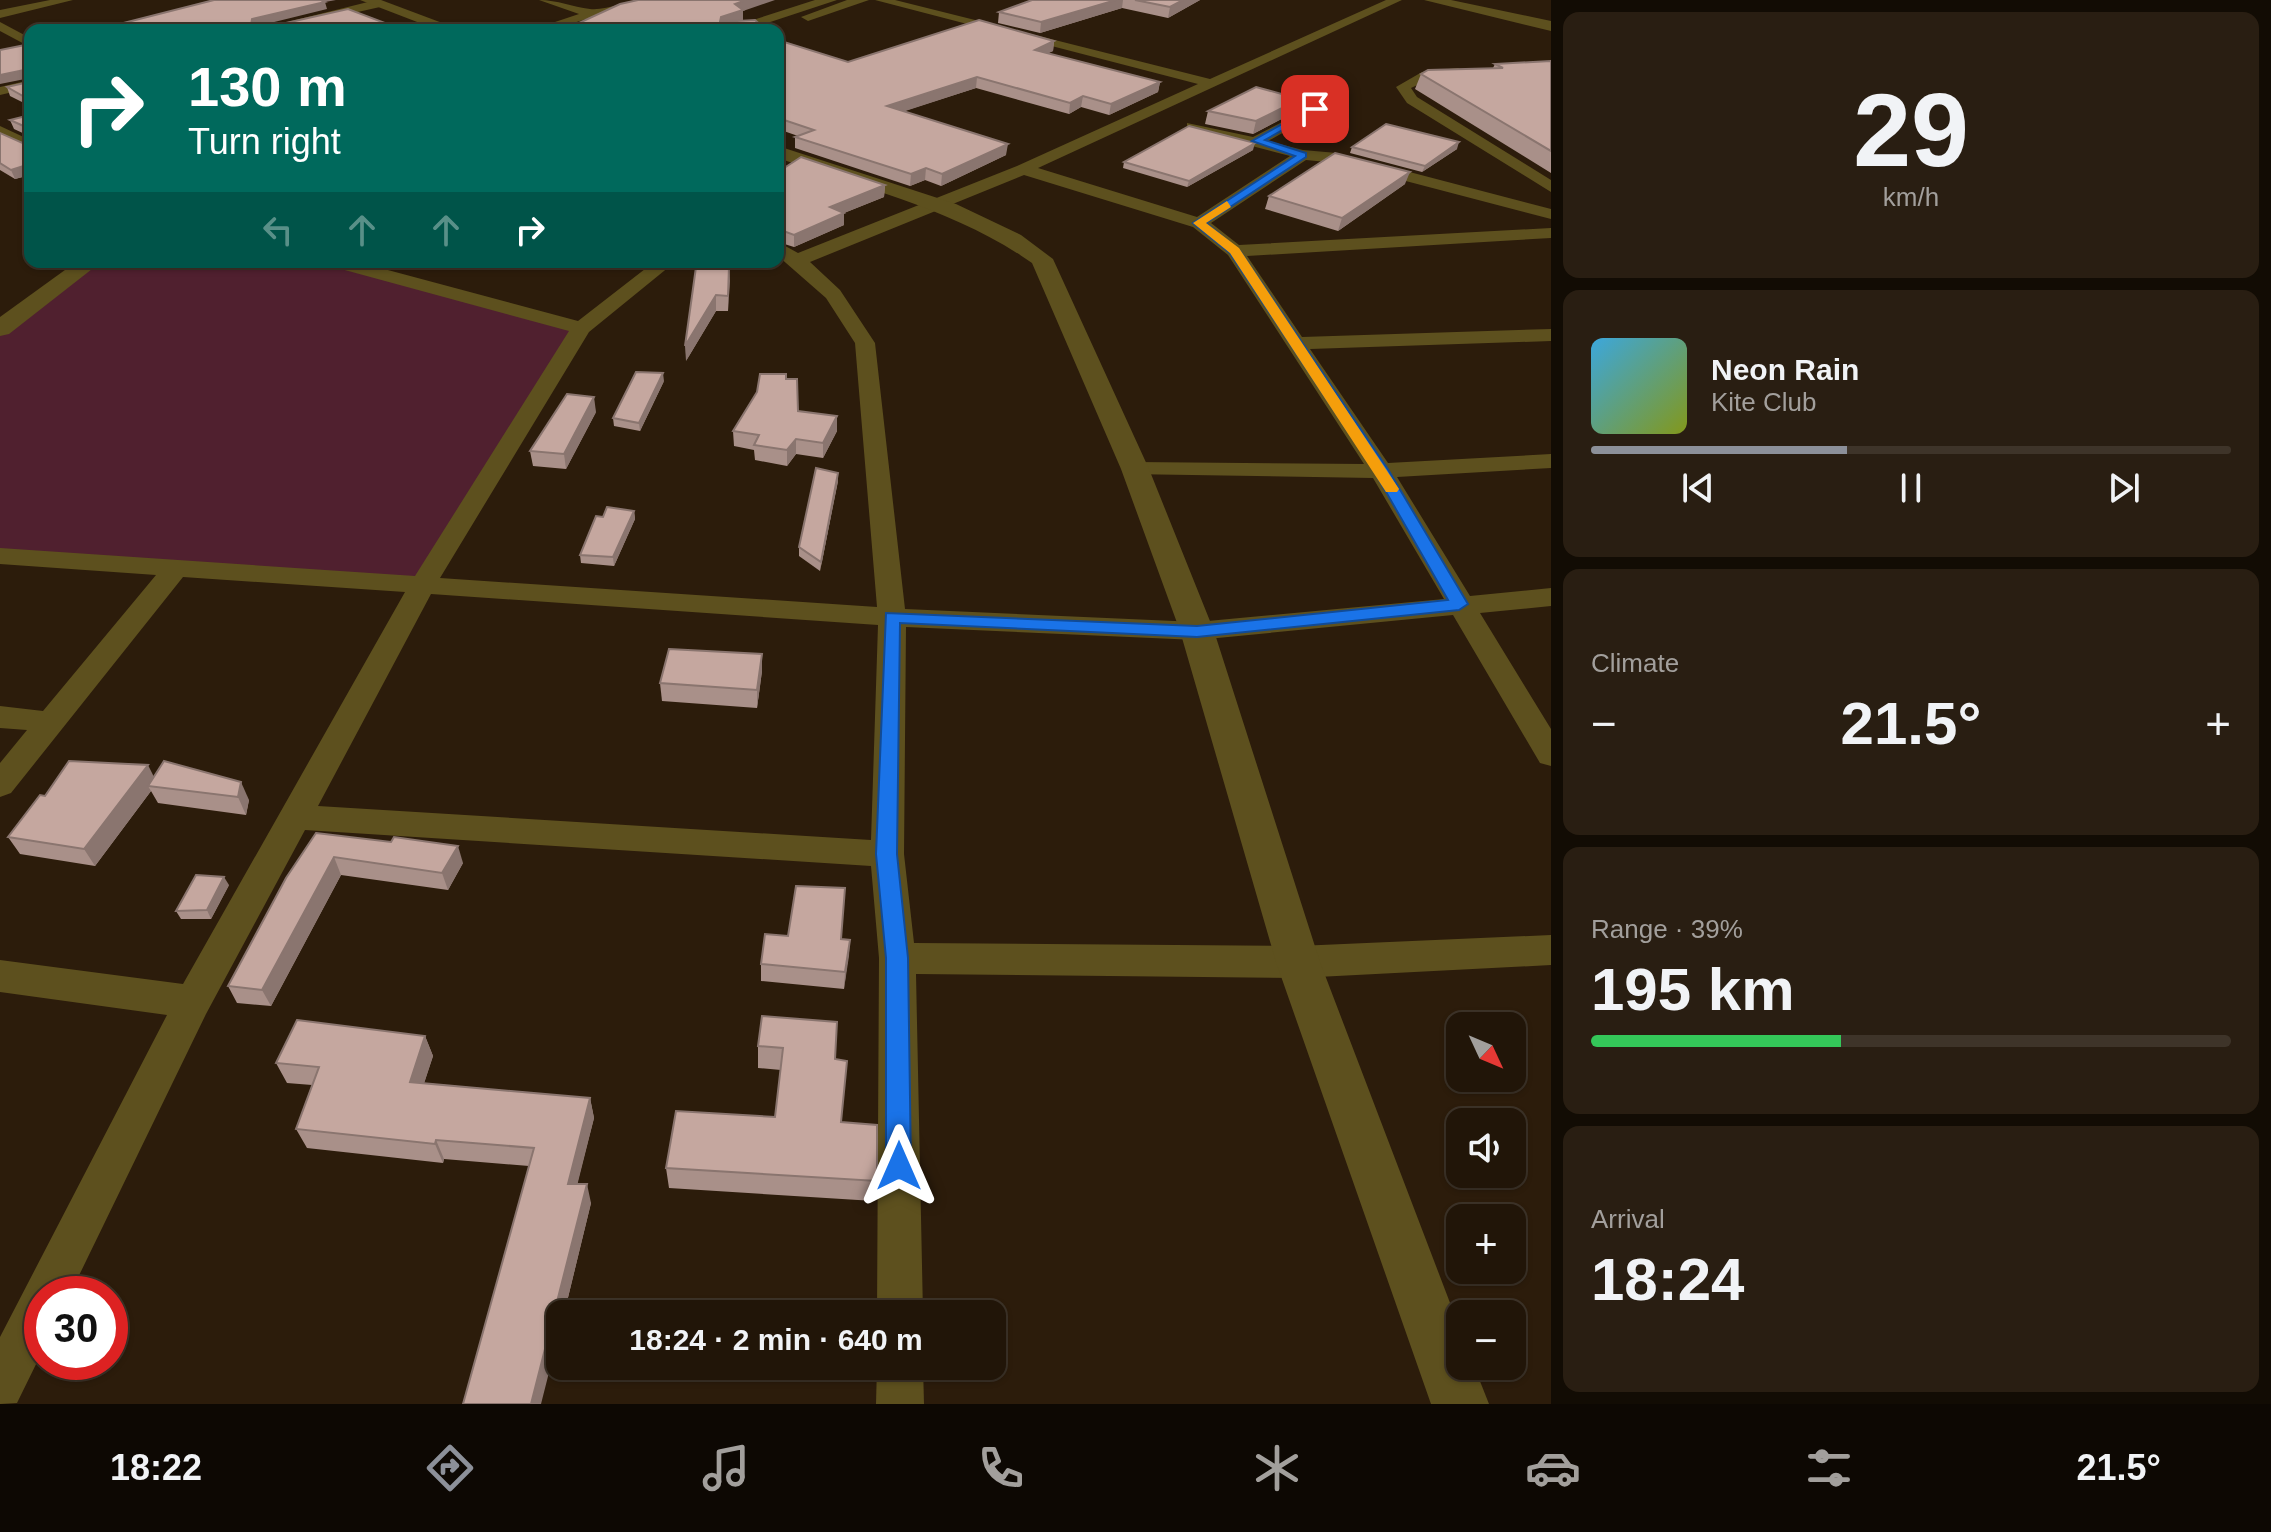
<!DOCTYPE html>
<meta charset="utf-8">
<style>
:root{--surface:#211508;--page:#291e12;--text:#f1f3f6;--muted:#a29f9c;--line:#3e3429;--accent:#8c9099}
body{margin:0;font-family:Arial,sans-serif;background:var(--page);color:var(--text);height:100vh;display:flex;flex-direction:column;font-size:30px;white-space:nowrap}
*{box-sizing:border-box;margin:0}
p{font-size:26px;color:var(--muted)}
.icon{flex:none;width:44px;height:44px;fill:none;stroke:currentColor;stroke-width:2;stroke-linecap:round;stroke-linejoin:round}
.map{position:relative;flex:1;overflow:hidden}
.panel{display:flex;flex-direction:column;gap:12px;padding:12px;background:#120c04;width:720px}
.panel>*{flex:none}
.top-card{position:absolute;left:24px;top:24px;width:760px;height:244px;border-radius:16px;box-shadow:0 2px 6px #0004,0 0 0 2px var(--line);background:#00695c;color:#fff;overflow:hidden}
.needle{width:52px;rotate:134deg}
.tools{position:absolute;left:1446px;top:1012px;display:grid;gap:16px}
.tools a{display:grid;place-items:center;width:80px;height:80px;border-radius:16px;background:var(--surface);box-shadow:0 2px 6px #0004,0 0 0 2px var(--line);font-size:40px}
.speed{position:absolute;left:24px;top:1276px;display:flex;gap:16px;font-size:40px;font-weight:700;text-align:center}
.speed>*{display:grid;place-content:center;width:104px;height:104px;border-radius:50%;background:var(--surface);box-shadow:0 2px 6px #0004,0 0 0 2px var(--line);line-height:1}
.speed .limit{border:12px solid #d22;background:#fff;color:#111}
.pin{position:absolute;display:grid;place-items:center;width:68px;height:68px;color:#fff;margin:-34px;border-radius:16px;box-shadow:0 4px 12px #0006}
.me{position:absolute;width:88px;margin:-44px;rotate:0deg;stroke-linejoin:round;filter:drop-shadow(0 0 6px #0008)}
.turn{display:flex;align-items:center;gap:28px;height:168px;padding:0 32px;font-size:36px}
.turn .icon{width:104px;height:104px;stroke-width:2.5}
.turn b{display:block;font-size:56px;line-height:68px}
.lanes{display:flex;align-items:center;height:76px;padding:0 32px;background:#0003;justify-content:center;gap:40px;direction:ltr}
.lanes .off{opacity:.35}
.big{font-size:60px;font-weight:600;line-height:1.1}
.panel .widget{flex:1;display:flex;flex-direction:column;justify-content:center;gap:12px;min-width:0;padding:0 28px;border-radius:16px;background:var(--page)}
.panel .dial{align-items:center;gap:0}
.dial b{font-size:104px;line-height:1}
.song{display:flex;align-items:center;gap:24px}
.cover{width:96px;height:96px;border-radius:12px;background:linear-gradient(135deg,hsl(200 70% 55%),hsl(70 70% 35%))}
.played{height:8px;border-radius:4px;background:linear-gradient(90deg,var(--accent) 40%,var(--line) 40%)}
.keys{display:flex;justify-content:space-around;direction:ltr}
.heat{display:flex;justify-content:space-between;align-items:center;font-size:44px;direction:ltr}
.charge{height:12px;border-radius:6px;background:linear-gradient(90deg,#34c759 39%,var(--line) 0)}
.trip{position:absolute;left:546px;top:1300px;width:460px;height:80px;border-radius:16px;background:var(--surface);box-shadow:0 2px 6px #0004,0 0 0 2px var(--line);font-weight:600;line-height:80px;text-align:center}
.tab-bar{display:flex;height:128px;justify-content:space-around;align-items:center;background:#0d0803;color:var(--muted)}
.tab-bar .icon{width:56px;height:56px}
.tab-bar .active{color:var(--accent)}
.tab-bar b{font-size:36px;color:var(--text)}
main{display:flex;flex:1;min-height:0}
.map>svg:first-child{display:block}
.green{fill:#50202f}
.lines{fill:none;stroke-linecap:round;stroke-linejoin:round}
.minor{fill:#5d501e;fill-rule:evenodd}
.tertiary{fill:#5d501e;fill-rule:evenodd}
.wall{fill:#a99089}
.shaded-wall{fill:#8a756f}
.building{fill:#c5a79f;stroke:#8a756f;stroke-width:2}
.route{fill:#1a73e8;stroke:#114b97;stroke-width:2}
.slow{fill:#f59e0b}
</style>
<main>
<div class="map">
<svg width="1551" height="1404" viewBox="0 0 1551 1404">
<rect width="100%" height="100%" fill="#2c1c0b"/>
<!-- green -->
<path class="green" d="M92,262H338L578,327L417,585L0,559V328Z"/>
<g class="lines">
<!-- minor -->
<g class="minor">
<path d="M50,0H73L0,18V10Z"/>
<path d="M376,0L382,4L380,7L278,30H255Z"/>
<path d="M539,0C558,0 572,7 590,9C605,11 629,0 647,0L551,30H531L579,14Z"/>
<path d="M875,0H895L1210,79L1386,0H1402L1038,168L1197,217L1290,156L1187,129V123L1253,137L1315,105L1320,106V112L1268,141L1303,150L1337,153L1551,209V219L1337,163L1306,160L1211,223L1239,245L1551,228V238L1247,256L1302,337L1551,329V341L1310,349L1388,463L1551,454V468L1397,477L1470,596L1551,588V606L1480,613L1551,729V766L1540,763L1453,615L1197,640L906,627L904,854L914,943L1298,946L1551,935V965L1298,978L916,974L923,1314H877L879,958L871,866L305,830L206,1014L70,1294H42V1352L17,1403L0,1404V1337L167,1015L0,992V960L183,984L405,592L183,577L11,793L0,797V763L27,730L0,728V706L43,711L156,575L0,564V548L415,576L569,331L330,266L328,262H358L578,321L654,262H675L589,332L440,578L877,607L855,343L826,298L778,256V242L798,253L1017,166L1198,84ZM1024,175L1193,227L1228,255L1364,464L1135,462L1127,464L1123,469L1127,474L1373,478L1444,599L1197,622L905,609L875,343L840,290L810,262ZM431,594L878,625L871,840L318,806Z"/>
<path d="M0,22L30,38V47L0,31Z"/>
<path d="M1458,68L1465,72L1463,75L1430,79L1411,88L1417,97L1551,180V192L1407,103L1396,87L1422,72Z"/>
<path d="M30,80V88L0,95V87Z"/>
<path d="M0,126L30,140V151L0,137Z"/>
<path d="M877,1366H923L924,1404H876Z"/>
</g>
<!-- tertiary -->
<g class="tertiary">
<path d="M360,0H381L461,30H438Z"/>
<path d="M815,0H837L746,30H722Z"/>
<path d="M847,0H869L808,21L801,17Z"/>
<path d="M1424,0H1451L1551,21V31Z"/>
<path d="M778,146L956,204L1021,235L1053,259L1149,469L1214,631L1320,962L1460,1329V1366H1474L1489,1404H1431L1276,962L1180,631L1121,469L1032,263C955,209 865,189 778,158Z"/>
<path d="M76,262H101L9,334L0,336V317Z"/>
</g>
</g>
<!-- wall -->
<g class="wall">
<path d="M1032,0H1200L1168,18L1122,8L1040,33L998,23L999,12Z"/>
<path d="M778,40L848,62L1054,41L1053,51L1048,53L1160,82L1158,92L1109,115L1081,107L1069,114L976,88L904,111L1006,155L941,186L925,180L910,186L795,148V137L798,136L778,129Z"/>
<path d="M30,44V106L10,96L7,87L29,82Z"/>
<path d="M1551,61V173L1415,89L1421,74L1493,68L1495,64Z"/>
<path d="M1208,111H1297L1253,134L1205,124Z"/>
<path d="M30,115V175L15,179L0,170V133L27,145V135L14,129L10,120Z"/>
<path d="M1352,147L1457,149L1422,172L1350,153Z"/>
<path d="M1253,150L1187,187L1123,168L1124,162Z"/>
<path d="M778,172L885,185L884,197L844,213V225L794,247L778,242Z"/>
<path d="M1405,184L1338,231L1265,209L1269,196Z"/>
<path d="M729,266L728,311H716L686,361Z"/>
<path d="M786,379L798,411L837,416V431L823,458L796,454L787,466L755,460L754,450L734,446L733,431Z"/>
<path d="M664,381L640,431L614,426L613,418Z"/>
<path d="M596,412L566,469L533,466L530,451Z"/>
<path d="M838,473V481L820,571L799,556V547Z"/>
<path d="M634,511L635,519L614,566L581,563L580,555L603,517Z"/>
<path d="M762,654V671L757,708L662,701L660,683Z"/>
<path d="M154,777L249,800L246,815L158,803L151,791L95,866L20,854L8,837L45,796Z"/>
<path d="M316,833L463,863L448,890L341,875L271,1006L237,1003L228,986Z"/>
<path d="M229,885L211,919H181L176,911Z"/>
<path d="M841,939L850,940L844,989L761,981V964Z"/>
<path d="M762,1016L835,1059L841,1122L877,1181L874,1201L669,1188L666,1168L775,1117L781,1070L758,1068V1046Z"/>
<path d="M425,1036L433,1056L424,1083L590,1098L594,1118L577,1184L591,1203L564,1314H560L529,1166L444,1159L443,1163L307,1148L296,1129L312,1085L287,1083L276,1063Z"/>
</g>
<!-- shaded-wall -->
<g class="shaded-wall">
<path d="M313,0H336L325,2L327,9L254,27L251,25L252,19Z"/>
<path d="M746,0H775L743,11V20L721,27L720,30L721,17L735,4Z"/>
<path d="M1116,0H1123L1122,8L1040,33L1041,22Z"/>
<path d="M1183,0H1200L1168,18L1170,7Z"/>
<path d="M385,23L386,30H357Z"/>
<path d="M1054,41L1053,51L1034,60L1035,50Z"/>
<path d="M29,69L30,78L0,84V75Z"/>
<path d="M977,77L976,88L887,117V106Z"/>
<path d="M1160,82L1158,92L1109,115L1111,104Z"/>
<path d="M1083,96L1081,107L1069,114L1070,103Z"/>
<path d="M1300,99L1297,111L1253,134L1256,121Z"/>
<path d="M1459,142L1457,149L1422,172L1425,166Z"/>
<path d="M1255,143L1253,150L1187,187L1189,181Z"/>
<path d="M1008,144L1006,155L941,186L942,174Z"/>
<path d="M781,151V162L778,165V154Z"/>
<path d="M30,164V175L15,179L11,170Z"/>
<path d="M926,168L925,180L910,186L911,174Z"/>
<path d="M1410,172L1405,184L1338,231L1342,218Z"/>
<path d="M885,185L884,197L844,213V225L794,247V235L830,207Z"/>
<path d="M729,266L730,281L728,311V296Z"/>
<path d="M716,295V311L686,361L685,346Z"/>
<path d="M663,373L664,381L640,431L639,423Z"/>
<path d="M594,397L596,412L566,469L564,454Z"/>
<path d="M837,416V431L823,458V443Z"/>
<path d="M796,439V454L787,466V450Z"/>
<path d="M838,473V481L820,571L821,562Z"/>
<path d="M634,511L635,519L614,566L613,557Z"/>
<path d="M762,654V671L757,708V690Z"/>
<path d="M148,765L157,783L148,786L151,791L95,866L84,849Z"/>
<path d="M241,782L249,800L246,815L238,797Z"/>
<path d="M458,846L463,863L448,890L442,873Z"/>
<path d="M334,857L341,875L271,1006L262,990Z"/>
<path d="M224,877L229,885L211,919L207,910Z"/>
<path d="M850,940L849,956L844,989L845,972Z"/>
<path d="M425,1036L433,1056L418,1102L410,1082Z"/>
<path d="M590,1098L594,1118L573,1202L568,1184Z"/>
<path d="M436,1140L444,1159L443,1163L435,1144Z"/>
<path d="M587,1184L591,1203L564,1314H560V1329L541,1404H531Z"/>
</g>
<!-- building -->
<g class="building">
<path d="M214,0H321L325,2L252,19L251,25H277L348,9L385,23L357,30H96Z"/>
<path d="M638,0H746L735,4L743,10L721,17L720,22L755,20L766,30H574L568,28L620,4Z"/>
<path d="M1032,0H1116L1041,22L999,12Z"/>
<path d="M1135,0H1183L1170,7Z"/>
<path d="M979,20L1054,41L1035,50L1160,82L1111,104L1083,96L1070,103L977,77L887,106L1008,144L942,174L926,168L911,174L795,137L814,130L778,118V40L848,62Z"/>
<path d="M30,44V100L7,87L29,82V69L0,75V50Z"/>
<path d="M1551,61V151L1421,74L1428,70L1503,68L1495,64Z"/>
<path d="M1256,87L1300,99L1256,121L1208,111Z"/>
<path d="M30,115V164L11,170L0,163V133L27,145L28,128L10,120Z"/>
<path d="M1386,124L1459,142L1425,166L1352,147Z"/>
<path d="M1189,126L1255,143L1189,181L1124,162Z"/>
<path d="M1335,153L1410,172L1342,218L1269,196Z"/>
<path d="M801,157L885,185L830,207L844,213L794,235L778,229V206L783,204L778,201V172Z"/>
<path d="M729,266L728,296L716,295L685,346L696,267Z"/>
<path d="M636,372L663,373L639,423L613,418Z"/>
<path d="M760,374H786V379H797L798,411L837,416L823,443L796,439L787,450L754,445L759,435L733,431L757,392Z"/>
<path d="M567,394L594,397L564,454L530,451Z"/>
<path d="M816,468L838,473L821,562L799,547Z"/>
<path d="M607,507L634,511L613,557L580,555L596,516L603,517Z"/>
<path d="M669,649L762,654L757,690L660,683Z"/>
<path d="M69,761L148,765L84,849L8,837L40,795L45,796Z"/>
<path d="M164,761L241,782L238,797L148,786Z"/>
<path d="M316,833L391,842L394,837L458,846L442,873L334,857L262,990L228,986L286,878Z"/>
<path d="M196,875L224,877L207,910L176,911Z"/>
<path d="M796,886L845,888L841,939L850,940L845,972L761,964L765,934L788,936Z"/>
<path d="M762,1016L837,1022L835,1059L847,1061L841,1122L877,1125V1181L666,1168L676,1111L775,1117L783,1048L758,1046Z"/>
<path d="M297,1020L425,1036L410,1082L590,1098L568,1184H587L531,1404H463L534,1148L436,1140L435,1144L296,1129L319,1067L276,1063Z"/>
</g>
<!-- route -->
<path class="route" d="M1312,107L1320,109L1265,140L1306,153V157L1206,223L1240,251L1389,471L1468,604L1459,610L1197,637L900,623L897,854L908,958L911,1166L908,1174L899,1178L890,1174L886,1166V958L876,854L886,613L1197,626L1448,600L1374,471L1230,253L1193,223L1295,156L1252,141Z"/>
<!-- slow -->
<path class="slow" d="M1227,201L1231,207L1206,223L1239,248L1399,489L1397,492H1386L1230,253L1193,223Z"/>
</svg>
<div class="tools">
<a><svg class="needle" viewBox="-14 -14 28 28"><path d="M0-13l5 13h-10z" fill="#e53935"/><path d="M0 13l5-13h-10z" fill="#a29f9c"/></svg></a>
<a><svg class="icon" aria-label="sound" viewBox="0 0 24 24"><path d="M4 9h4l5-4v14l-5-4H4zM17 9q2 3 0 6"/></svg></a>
<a>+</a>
<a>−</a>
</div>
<div class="speed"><div class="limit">30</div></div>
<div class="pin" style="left:1315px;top:109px;background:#d93025"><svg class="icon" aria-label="arrive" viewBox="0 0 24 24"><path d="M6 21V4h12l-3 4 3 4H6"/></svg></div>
<svg class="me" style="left:899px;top:1166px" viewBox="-20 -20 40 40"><path d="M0-17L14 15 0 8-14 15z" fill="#1a73e8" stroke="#fff" stroke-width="4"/></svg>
<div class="trip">18:24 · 2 min · 640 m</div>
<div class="top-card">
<div class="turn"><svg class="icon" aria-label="right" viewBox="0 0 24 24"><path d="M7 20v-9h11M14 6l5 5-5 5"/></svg><div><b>130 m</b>Turn right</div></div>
<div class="lanes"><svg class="icon off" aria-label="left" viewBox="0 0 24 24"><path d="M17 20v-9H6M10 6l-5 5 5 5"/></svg><svg class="icon off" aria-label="ahead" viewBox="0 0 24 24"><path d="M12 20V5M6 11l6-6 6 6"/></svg><svg class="icon off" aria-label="ahead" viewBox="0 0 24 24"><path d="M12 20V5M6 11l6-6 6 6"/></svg><svg class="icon" aria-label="right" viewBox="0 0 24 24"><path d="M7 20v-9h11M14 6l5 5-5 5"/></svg></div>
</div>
</div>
<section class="panel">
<div class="widget dial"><b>29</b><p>km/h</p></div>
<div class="widget">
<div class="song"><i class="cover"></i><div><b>Neon Rain</b><p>Kite Club</p></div></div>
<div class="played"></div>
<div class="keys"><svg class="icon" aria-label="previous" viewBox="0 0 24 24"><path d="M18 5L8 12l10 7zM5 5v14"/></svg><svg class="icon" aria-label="pause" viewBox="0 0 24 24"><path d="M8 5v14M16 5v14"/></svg><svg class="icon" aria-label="next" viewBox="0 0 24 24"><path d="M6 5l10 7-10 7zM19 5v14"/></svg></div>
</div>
<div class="widget"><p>Climate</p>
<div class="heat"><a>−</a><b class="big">21.5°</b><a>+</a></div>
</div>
<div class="widget"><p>Range · 39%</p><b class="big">195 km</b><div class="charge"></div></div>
<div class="widget"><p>Arrival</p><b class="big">18:24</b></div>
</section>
</main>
<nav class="tab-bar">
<b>18:22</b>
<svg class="icon active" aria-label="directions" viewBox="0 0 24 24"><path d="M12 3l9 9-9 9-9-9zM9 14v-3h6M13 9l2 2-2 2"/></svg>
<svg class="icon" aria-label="music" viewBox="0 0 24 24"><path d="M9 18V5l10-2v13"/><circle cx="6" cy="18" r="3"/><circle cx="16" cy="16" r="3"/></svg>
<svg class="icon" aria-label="phone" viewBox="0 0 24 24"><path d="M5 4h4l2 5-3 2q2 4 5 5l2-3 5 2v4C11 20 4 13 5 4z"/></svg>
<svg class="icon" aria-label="climate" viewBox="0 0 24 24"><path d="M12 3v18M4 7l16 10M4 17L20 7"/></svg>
<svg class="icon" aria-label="car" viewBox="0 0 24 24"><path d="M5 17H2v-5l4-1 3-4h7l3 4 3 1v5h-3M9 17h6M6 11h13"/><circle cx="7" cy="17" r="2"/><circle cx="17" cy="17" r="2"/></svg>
<svg class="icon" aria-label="filters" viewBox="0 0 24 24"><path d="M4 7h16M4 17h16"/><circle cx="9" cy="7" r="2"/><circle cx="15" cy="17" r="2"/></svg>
<b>21.5°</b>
</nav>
